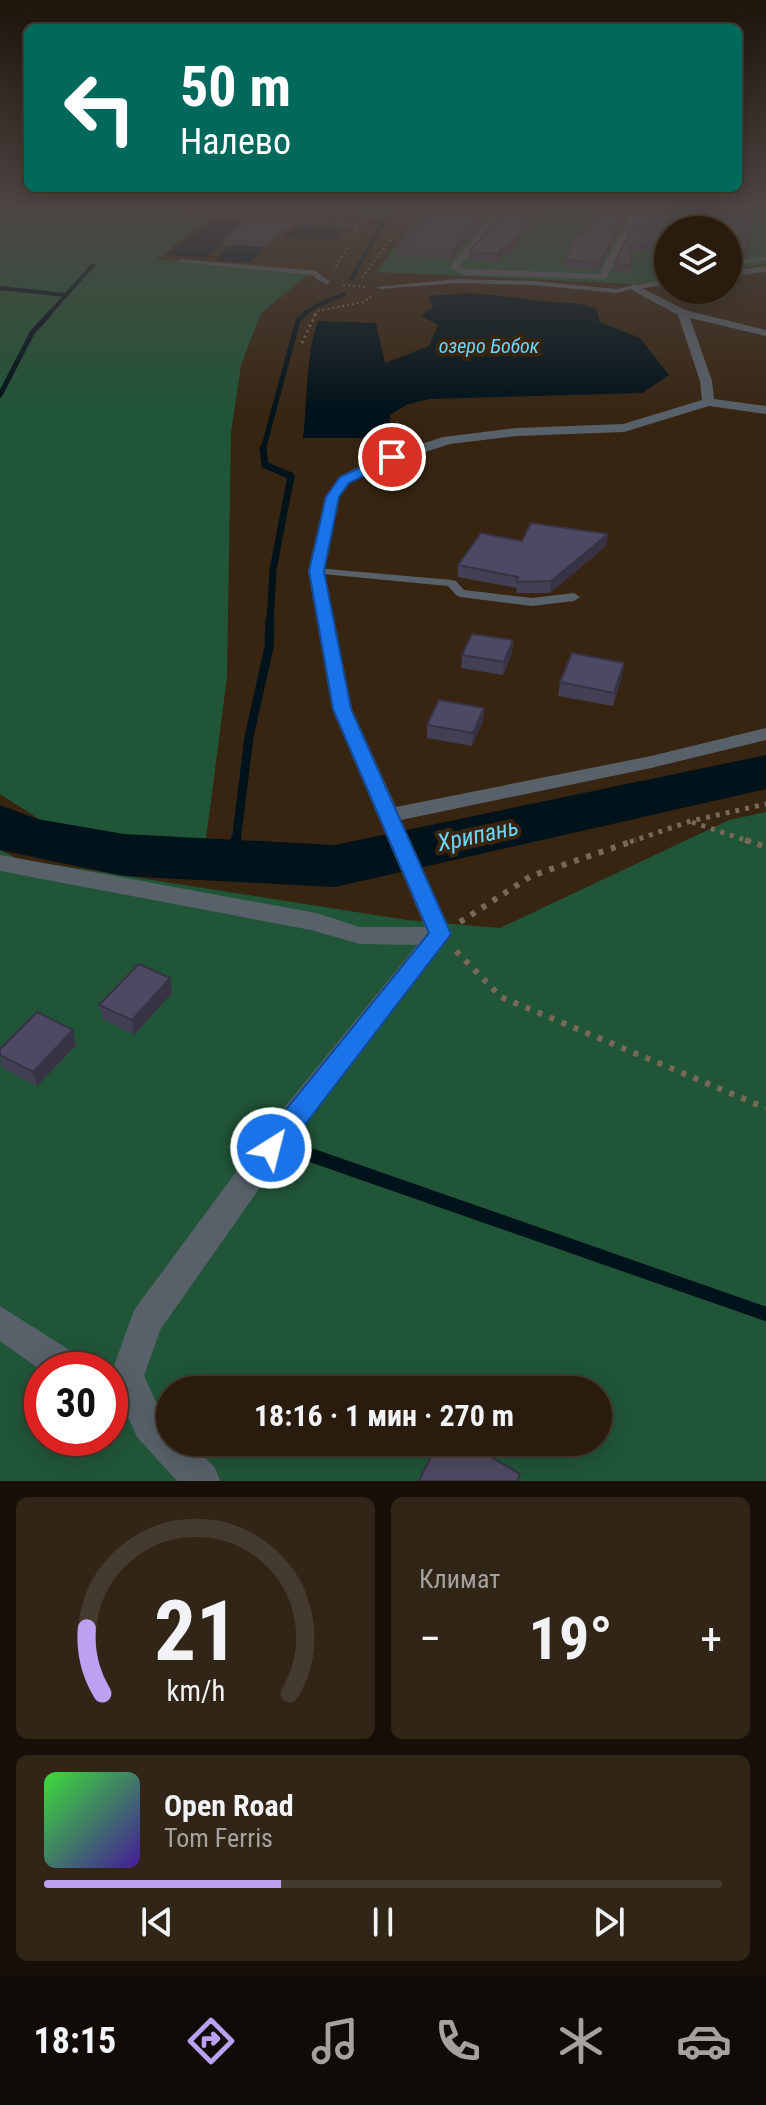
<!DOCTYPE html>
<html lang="ru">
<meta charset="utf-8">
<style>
:root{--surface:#291c0e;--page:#312517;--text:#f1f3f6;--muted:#a5a19e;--line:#453a2e;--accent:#bca0f2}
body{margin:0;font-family:"Roboto Condensed",sans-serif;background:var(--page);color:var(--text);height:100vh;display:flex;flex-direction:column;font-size:30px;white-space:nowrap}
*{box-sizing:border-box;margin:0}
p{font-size:26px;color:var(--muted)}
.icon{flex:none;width:44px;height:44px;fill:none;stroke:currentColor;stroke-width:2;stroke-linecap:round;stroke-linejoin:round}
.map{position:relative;height:1481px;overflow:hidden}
.details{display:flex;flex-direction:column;gap:16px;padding:16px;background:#170f08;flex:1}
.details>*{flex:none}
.guide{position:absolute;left:24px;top:24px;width:718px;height:168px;border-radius:12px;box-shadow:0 4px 20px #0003,0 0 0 2px var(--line);background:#00695c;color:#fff;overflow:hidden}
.fabs{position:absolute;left:654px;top:216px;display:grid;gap:16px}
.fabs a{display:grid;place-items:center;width:88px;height:88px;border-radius:50%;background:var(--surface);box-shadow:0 4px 20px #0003,0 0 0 2px var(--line);font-size:40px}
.speed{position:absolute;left:24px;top:1352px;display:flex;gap:16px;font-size:40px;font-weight:700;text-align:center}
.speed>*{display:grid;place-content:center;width:104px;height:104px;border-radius:50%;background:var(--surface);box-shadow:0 4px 20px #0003,0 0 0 2px var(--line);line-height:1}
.speed .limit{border:12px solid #d22;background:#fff;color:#111}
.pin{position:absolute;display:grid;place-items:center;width:68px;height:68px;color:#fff;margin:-34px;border:4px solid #fff;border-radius:50%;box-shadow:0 2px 8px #0007}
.me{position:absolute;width:88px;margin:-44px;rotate:36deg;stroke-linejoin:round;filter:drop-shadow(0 0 6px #0008)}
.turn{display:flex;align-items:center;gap:28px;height:168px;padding:0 24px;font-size:36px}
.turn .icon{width:104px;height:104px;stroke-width:2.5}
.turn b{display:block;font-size:56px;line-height:68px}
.big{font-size:60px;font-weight:700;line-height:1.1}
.details .widget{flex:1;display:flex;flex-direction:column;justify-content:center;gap:12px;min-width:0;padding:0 28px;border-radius:12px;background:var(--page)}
.details .dial{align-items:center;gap:0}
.dial svg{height:208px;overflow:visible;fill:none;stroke:var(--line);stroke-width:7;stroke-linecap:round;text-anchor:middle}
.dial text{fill:var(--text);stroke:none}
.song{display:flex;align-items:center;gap:24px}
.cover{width:96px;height:96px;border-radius:12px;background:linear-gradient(135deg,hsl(120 70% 55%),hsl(260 70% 35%))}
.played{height:8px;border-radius:4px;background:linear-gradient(90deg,var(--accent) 35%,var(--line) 35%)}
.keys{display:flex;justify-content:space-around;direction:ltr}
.heat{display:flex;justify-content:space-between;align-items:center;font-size:44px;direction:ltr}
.details .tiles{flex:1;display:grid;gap:16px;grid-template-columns:1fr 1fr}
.widget:last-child{grid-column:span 2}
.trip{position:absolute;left:156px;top:1376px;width:456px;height:80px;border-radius:40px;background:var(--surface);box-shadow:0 4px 20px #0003,0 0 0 2px var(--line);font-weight:700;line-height:80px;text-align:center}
.tab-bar{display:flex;height:128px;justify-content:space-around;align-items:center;background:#100b06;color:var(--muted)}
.tab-bar .icon{width:56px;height:56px}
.tab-bar .on{color:var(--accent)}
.tab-bar b{font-size:36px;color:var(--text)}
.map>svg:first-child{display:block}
.green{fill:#205538;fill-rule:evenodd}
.water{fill:#00121a}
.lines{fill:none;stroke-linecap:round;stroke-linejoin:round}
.stream-far5{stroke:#00121a;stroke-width:4}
.stream-far4{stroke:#00121a;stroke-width:5}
.stream-far3{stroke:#00121a;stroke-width:7}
.stream-far2{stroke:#00121a;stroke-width:9}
.stream-far1{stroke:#00121a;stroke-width:11}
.stream{stroke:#00121a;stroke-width:14}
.river{fill:#00121a;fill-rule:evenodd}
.path-far3{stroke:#786857;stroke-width:2;stroke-dasharray:2 3;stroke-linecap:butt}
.path-far2{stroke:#786857;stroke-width:3;stroke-dasharray:2 4;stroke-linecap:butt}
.path-far1{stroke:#786857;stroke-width:5;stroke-dasharray:4 6;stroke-linecap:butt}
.path{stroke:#786857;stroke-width:6;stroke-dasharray:5 8;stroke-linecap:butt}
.service{fill:#58616a;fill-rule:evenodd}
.minor{fill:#58616a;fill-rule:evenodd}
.tertiary{fill:#58616a;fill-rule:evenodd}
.wall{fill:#433f54}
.shaded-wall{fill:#373345}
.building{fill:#4e4962;stroke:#373345;stroke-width:2}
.route{fill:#1a73e8;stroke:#114b97;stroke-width:2}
.labels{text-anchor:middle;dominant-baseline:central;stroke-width:8;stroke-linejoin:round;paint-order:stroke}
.far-water-label{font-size:20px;font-style:italic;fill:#6ad7fe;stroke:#372512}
.water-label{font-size:24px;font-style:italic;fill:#6ad7fe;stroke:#372512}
</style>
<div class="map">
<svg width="766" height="1481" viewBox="0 0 766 1481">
<rect width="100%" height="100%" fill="#372512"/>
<!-- green -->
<g class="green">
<path d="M0,209H159L217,212L156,259L310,273L261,313L241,365L231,433L227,677L205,847L56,830L0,794Z"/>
<path d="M268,209H406L383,217Z"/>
<path d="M423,209H766V264L728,270V230H668V279L633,284L376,272Z"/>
<path d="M766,812V1481H0V850L18,859L407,920L500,928L729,820ZM42,1370H110V1438H42ZM170,1390H598V1442H170Z"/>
</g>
<!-- water -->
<g class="water">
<path d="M216,219L246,222L206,258L164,255Z"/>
<path d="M259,221L285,223L250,263L217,261L216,258Z"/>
<path d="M301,224L347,228L335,240L283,237Z"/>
<path d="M465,293C489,294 511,297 534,300C555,304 577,300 596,309L600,322L640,338L669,375L642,393L429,399L406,405L390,415L388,438H303C308,399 305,357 318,321L376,323L385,363L429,346L438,325L421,316L433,307L429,296Z"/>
</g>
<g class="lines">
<!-- stream-far5 -->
<g class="stream-far5">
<path d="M206,209L384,221L352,278"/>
<path d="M0,288L66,295"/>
<path d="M48,315L93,265"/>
<path d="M304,315L314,307L344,294"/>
</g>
<!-- stream-far4 -->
<g class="stream-far4">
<path d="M0,395L32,333L50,313"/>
<path d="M263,450L298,320L306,313"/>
</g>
<!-- stream-far3 -->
<path class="stream-far3" d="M263,448L265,465L291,476L273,570L270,622"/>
<!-- stream-far2 -->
<path class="stream-far2" d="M236,842L249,737L269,647L270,620"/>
<!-- stream-far1 -->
<path class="stream-far1" d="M231,862L236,840"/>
<!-- stream -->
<path class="stream" d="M302,1152L766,1314"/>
<!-- river -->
<path class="river" d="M766,755V789L335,887L124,876L0,850V805L37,819L124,834L335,845Z"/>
<!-- path-far3 -->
<g class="path-far3">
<path d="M121,209L355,226L358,230L334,270"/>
<path d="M298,209L408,216L362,278"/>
<path d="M408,216L412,209"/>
<path d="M355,226L378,214"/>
<path d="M343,285L365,287"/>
<path d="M315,315L317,311L364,302L371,296"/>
</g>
<!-- path-far2 -->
<path class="path-far2" d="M302,343L316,313"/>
<!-- path-far1 -->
<g class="path-far1">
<path d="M692,822L751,842"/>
<path d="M630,842L691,821L766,804"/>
</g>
<!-- path -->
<g class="path">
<path d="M745,840L766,847"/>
<path d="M460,922L531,876L636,840"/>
<path d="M456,951L501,997L766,1108"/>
</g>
<!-- service -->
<g class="service">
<path d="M766,256V260L728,267V263Z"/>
<path d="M179,259L316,271L330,282L327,284L316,279L313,275L181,262Z"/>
<path d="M457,279L533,281L617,289L634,285L638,287L617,293L533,285L457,283L380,289L376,287Z"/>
<path d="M316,568L452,580L456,581L464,590L532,598L574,593L580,597L574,601L532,606L460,597L456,595L448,586L312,573L310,571Z"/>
</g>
<!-- minor -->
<g class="minor">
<path d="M500,209H508L460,266L467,269L600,274L633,209H641L606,279L465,275L451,269V265Z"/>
<path d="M634,284L685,310L766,330V336L690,318L712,381L714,399L766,406V414L709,406L624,432L517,436L450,444L379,467L349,483L339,497L324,571L352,709L396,807L651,756L766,728V740L651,768L401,820L452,934L299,1132L160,1330L144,1376L161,1413L170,1422V1442H190L215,1468L220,1481H177L137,1437L110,1377L134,1310L279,1114L417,945L360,944L311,930L0,871V855L316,913L360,927H425L332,709L308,571L325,497L339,477L369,461L443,437L517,428L623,424L702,400L700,381L678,315L630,289L629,287Z"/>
<path d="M0,1306L82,1358L87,1370L42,1371L0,1341Z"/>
</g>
<!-- tertiary -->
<g class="tertiary">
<path d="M766,266V272L728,277V271Z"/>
<path d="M668,278V284L634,290L629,287Z"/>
</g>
</g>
<!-- wall -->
<g class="wall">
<path d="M496,209L452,259L397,255V247Z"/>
<path d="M543,209L508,255H503L498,263L469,260V252Z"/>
<path d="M630,209L598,271L564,268L565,260L584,235Z"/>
<path d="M642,209H673L655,253L630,251L632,265L631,273L613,272L614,264Z"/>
<path d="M293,225L267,247L224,244V240Z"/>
<path d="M728,230L745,257L728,259Z"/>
<path d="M608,534L606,546L550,593H516L517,588L458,577V565L522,541Z"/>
<path d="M513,640L512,653L503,675L461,668L462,655Z"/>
<path d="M622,676L613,706L558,696L560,682Z"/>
<path d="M484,708L483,721L472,746L427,738V725Z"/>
<path d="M172,993L134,1035L103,1019L99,1005Z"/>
<path d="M73,1030L76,1045L37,1086L1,1067L0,1049Z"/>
</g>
<!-- shaded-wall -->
<g class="shaded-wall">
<path d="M490,209H496L452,259V251Z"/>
<path d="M538,209H543L508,255V247Z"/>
<path d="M627,209H630L598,271L599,263Z"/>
<path d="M671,209H673L655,253L656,245Z"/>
<path d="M293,221V225L267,247V243Z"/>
<path d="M503,247V255L498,263V254Z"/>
<path d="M747,249L745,257L732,259L733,251Z"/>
<path d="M608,534L606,546L550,593L551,581Z"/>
<path d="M513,640L512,653L503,675L504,662Z"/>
<path d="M624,663L622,676L613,706L614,693Z"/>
<path d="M484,708L483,721L472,746L473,733Z"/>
<path d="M170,978L172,993L134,1035L132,1020Z"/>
<path d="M73,1030L76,1045L37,1086L33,1072Z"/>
</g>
<!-- building -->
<g class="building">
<path d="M433,209H490L452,251L397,247Z"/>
<path d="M506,209H538L508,247H503L498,254L469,252Z"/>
<path d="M597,209H627L599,263L565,260L576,234L584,235Z"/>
<path d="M642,209H671L656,245L629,243L632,265L614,264Z"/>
<path d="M710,212L752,216L747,249L728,251V230H706Z"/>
<path d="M249,219L293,221L267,243L224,240Z"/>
<path d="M531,523L608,534L551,581L517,582L518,577L458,565L481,533L522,541Z"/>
<path d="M472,634L513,640L504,662L462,655Z"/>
<path d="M572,653L624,663L614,693L560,682Z"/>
<path d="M439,700L484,708L473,733L427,725Z"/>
<path d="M139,964L170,978L132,1020L99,1005Z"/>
<path d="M37,1012L73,1030L33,1072L0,1055V1049Z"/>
<path d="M438,1442H465L520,1474L517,1481H419Z"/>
</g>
<!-- sky -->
<linearGradient id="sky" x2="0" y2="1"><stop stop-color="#1e140a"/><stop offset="0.5" stop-color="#4d4644"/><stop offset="1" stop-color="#4d4644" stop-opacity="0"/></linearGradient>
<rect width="766" height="416" fill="url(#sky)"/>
<!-- route -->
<path class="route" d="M392,453L398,457L396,460L349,483L339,497L324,571L351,709L451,934L281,1156L271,1159L262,1156L258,1148L262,1139L429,933L333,709L309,571L326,497L340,477Z"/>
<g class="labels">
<!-- far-water labels -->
<g class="far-water-label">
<text x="489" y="346">озеро Бобок</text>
</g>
<!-- water labels -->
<g class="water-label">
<text transform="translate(478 835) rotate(-12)">Хрипань</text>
</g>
</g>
</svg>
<div class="fabs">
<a><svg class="icon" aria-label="layers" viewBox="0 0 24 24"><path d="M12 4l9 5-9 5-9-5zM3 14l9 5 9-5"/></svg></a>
</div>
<div class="speed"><div class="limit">30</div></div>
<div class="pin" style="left:392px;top:457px;background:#d93025"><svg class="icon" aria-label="arrive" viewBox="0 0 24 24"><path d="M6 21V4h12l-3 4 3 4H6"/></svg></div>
<svg class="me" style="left:271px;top:1148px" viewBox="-20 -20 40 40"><circle r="17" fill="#1a73e8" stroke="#fff" stroke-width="3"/><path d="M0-11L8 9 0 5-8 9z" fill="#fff"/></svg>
<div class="trip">18:16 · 1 мин · 270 m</div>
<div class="guide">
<div class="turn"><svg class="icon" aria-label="left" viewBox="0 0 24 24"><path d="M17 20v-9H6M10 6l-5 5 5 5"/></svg><div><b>50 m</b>Налево</div></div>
</div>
</div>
<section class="details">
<div class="tiles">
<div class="widget dial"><svg viewBox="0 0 100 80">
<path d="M14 69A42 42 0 1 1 86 69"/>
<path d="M14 69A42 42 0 0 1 8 44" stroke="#bca0f2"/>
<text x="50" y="56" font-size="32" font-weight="700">21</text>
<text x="50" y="72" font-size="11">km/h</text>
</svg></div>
<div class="widget"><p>Климат</p>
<div class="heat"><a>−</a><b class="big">19°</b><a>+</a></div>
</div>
<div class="widget">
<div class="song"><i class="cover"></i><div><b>Open Road</b><p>Tom Ferris</p></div></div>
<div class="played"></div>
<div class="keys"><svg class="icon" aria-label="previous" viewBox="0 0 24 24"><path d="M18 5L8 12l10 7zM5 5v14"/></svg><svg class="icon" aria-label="pause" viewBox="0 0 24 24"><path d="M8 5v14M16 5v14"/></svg><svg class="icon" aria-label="next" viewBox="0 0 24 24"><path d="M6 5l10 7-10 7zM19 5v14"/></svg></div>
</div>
</div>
</section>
<nav class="tab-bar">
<b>18:15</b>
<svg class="icon on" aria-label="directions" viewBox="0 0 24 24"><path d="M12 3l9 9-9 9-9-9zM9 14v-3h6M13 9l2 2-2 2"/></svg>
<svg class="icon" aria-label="music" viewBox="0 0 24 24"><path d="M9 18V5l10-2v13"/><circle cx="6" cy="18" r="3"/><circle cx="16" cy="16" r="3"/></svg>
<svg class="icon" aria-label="phone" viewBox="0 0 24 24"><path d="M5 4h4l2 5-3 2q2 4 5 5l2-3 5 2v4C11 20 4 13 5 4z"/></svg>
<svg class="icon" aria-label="climate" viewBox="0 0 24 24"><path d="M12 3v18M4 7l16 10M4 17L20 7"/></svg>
<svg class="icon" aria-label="car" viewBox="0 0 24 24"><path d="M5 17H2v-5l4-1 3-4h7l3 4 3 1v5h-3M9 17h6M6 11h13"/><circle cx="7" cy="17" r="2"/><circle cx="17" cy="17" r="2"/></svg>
</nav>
